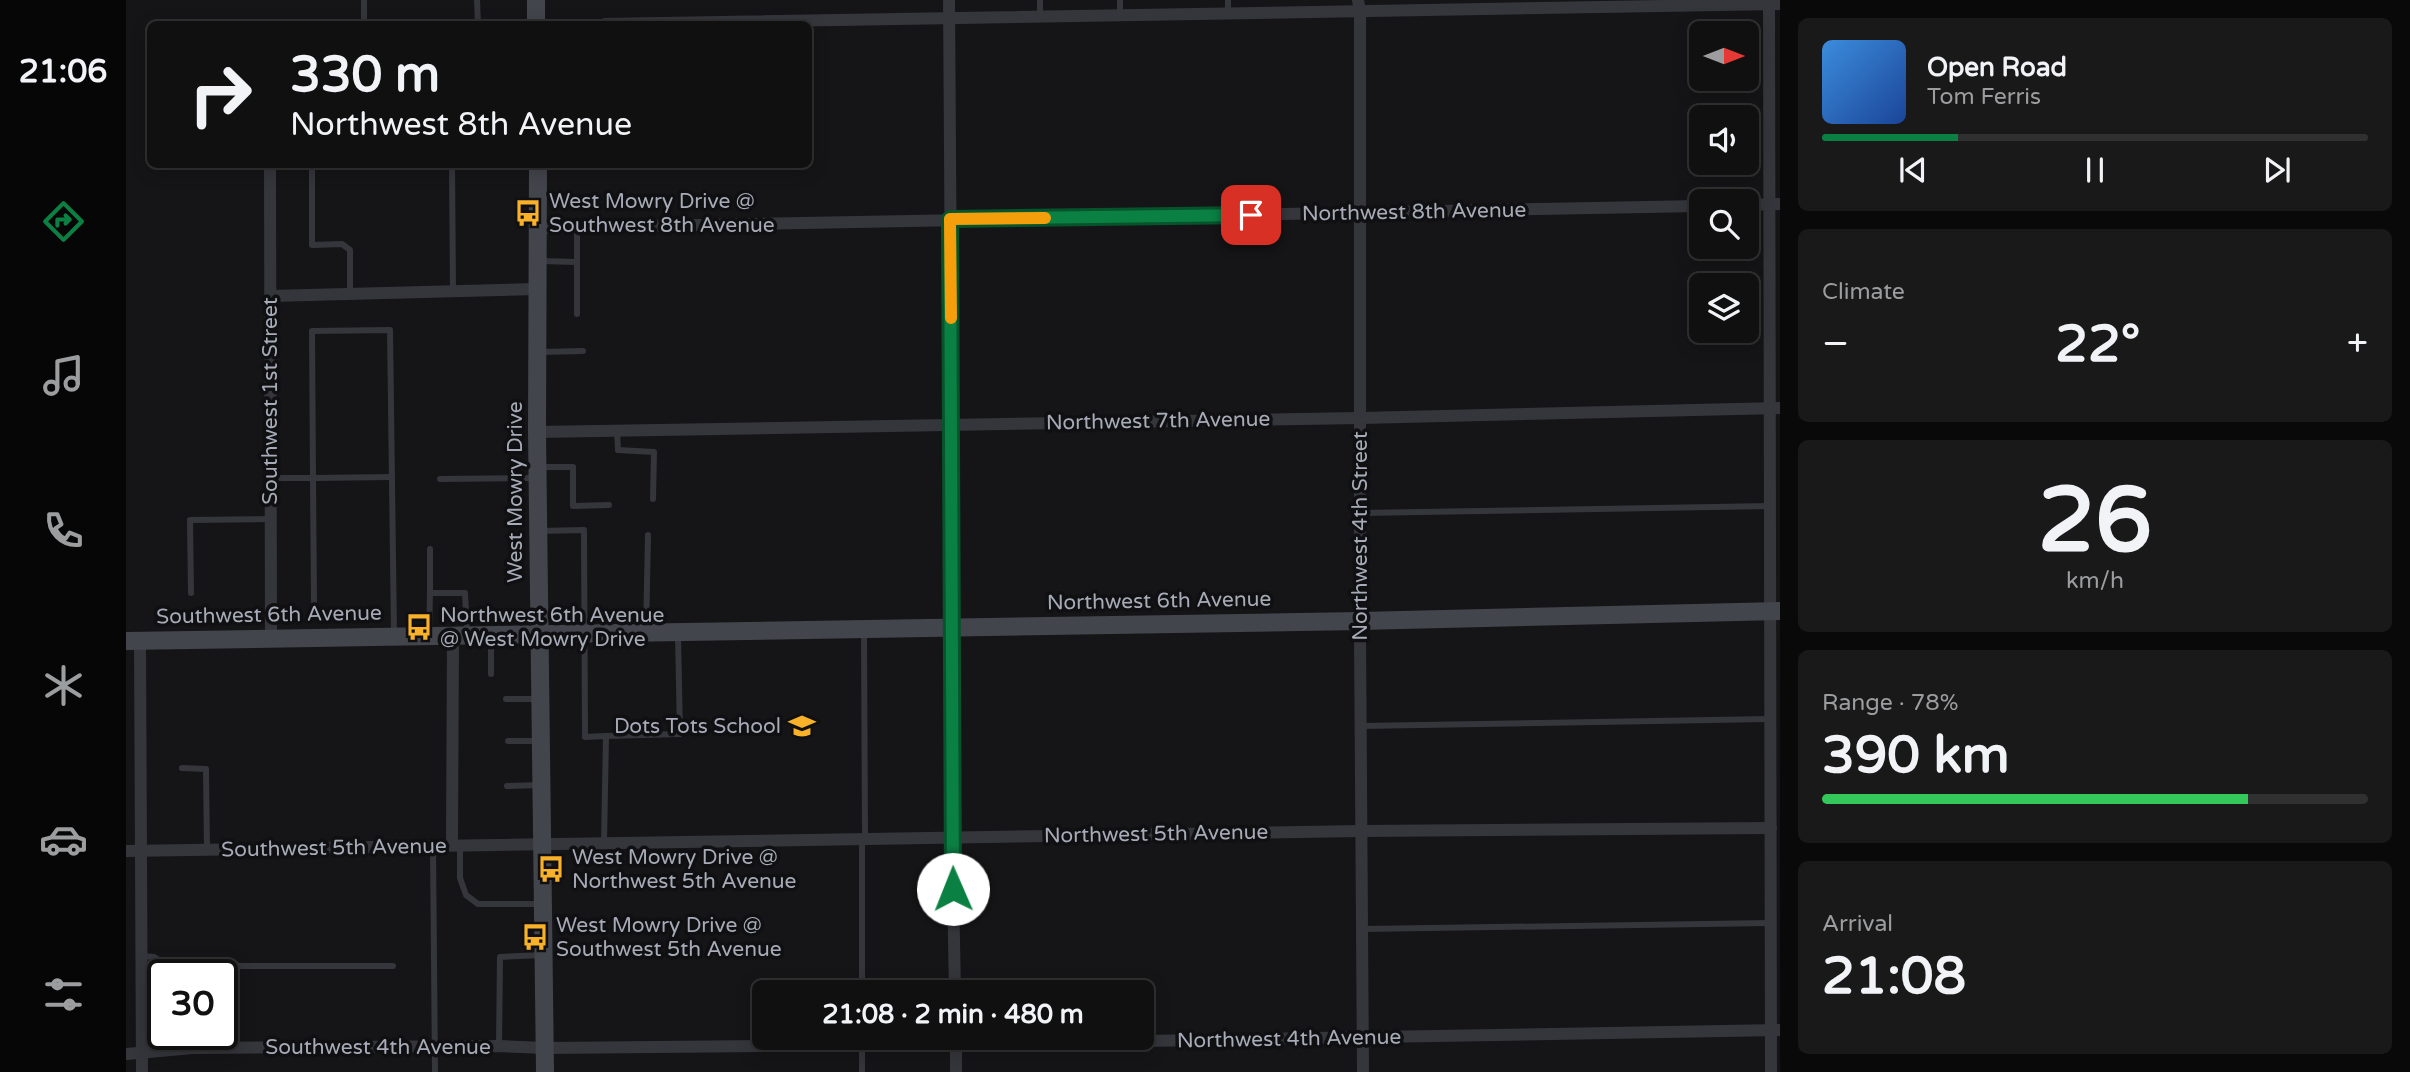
<!DOCTYPE html>
<meta charset="utf-8">
<style>
:root{--surface:#101011;--page:#19191a;--text:#f1f3f6;--muted:#9c9d9f;--line:#303031;--accent:#0b8043}
body{margin:0;font-family:"Varela Round",sans-serif;background:var(--page);color:var(--text);height:100vh;display:flex;flex-direction:column;font-size:26px;white-space:nowrap}
*{box-sizing:border-box;margin:0}
p{font-size:23px;color:var(--muted)}
.icon{flex:none;width:38px;height:38px;fill:none;stroke:currentColor;stroke-width:2;stroke-linecap:round;stroke-linejoin:round}
.map{position:relative;flex:1;overflow:hidden}
.sheet{display:flex;flex-direction:column;gap:18px;padding:18px;background:#090909;width:630px}
.sheet>*{flex:none}
.banner{position:absolute;left:21px;top:21px;width:665px;height:147px;border-radius:10px;box-shadow:0 4px 18px #0003,0 0 0 2px var(--line);background:#101011;color:var(--text);overflow:hidden}
.needle{width:46px;rotate:90deg}
.tools{position:absolute;left:1563px;top:21px;display:grid;gap:14px}
.tools a{display:grid;place-items:center;width:70px;height:70px;border-radius:10px;background:var(--surface);box-shadow:0 4px 18px #0003,0 0 0 2px var(--line);font-size:35px}
.speed{position:absolute;left:21px;top:959px;display:flex;gap:14px;font-size:35px;font-weight:700;text-align:center}
.speed>*{display:grid;place-content:center;width:91px;height:91px;border-radius:50%;background:var(--surface);box-shadow:0 4px 18px #0003,0 0 0 2px var(--line);line-height:1}
.speed .limit{border:4px solid #111;border-radius:10px;background:#fff;color:#111}
.pin{position:absolute;display:grid;place-items:center;width:60px;height:60px;color:#fff;margin:-30px;border-radius:14px;box-shadow:0 4px 10px #0006}
.me{position:absolute;width:77px;margin:-38px;rotate:359deg;stroke-linejoin:round;filter:drop-shadow(0 0 5px #0008)}
.turn{display:flex;align-items:center;gap:24px;height:147px;padding:0 28px;font-size:32px}
.turn .icon{width:91px;height:91px;stroke-width:2.5}
.turn b{display:block;font-size:49px;line-height:60px}
.big{font-size:52px;font-weight:800;line-height:1.1}
.sheet .card{flex:1;display:flex;flex-direction:column;justify-content:center;gap:10px;min-width:0;padding:0 24px;border-radius:10px;background:var(--page)}
.sheet .dial{align-items:center;gap:0}
.dial b{font-size:91px;line-height:1}
.song{display:flex;align-items:center;gap:21px}
.cover{width:84px;height:84px;border-radius:10px;background:linear-gradient(135deg,hsl(210 70% 55%),hsl(220 70% 35%))}
.played{height:7px;border-radius:4px;background:linear-gradient(90deg,var(--accent) 25%,var(--line) 25%)}
.keys{display:flex;justify-content:space-around;direction:ltr}
.heat{display:flex;justify-content:space-between;align-items:center;font-size:38px;direction:ltr}
.charge{height:10px;border-radius:5px;background:linear-gradient(90deg,#34c759 78%,var(--line) 0)}
.trip{position:absolute;left:626px;top:980px;width:402px;height:70px;border-radius:10px;background:var(--surface);box-shadow:0 4px 18px #0003,0 0 0 2px var(--line);font-weight:800;line-height:70px;text-align:center}
main{display:flex;flex:1;min-height:0}
.tabs{display:flex;flex-direction:column;width:126px;justify-content:space-around;align-items:center;background:#060607;color:var(--muted)}
.tabs .icon{width:49px;height:49px}
.tabs .current{color:var(--accent)}
.tabs b{font-size:32px;color:var(--text)}
.map>svg:first-child{display:block}
.lines{fill:none;stroke-linecap:round;stroke-linejoin:round}
.lane{stroke:#35363c;stroke-width:6}
.street{stroke:#35363c;stroke-width:12}
.secondary{stroke:#43454c;stroke-width:18}
.route-casing{stroke:#07532c;stroke-width:18}
.route{stroke:#0b8043;stroke-width:12}
.slow{stroke:#f59e0b;stroke-width:12}
.labels{text-anchor:middle;dominant-baseline:central;stroke-width:7;stroke-linejoin:round;paint-order:stroke}
.poi-label{font-size:21px;fill:#a6abb7;stroke:#101012;text-anchor:start}
.street-label{font-size:21px;fill:#a6abb7;stroke:#101012}
</style>
<main>
<nav class="tabs">
<b>21:06</b>
<svg class="icon current" aria-label="directions" viewBox="0 0 24 24"><path d="M12 3l9 9-9 9-9-9zM9 14v-3h6M13 9l2 2-2 2"/></svg>
<svg class="icon" aria-label="music" viewBox="0 0 24 24"><path d="M9 18V5l10-2v13"/><circle cx="6" cy="18" r="3"/><circle cx="16" cy="16" r="3"/></svg>
<svg class="icon" aria-label="phone" viewBox="0 0 24 24"><path d="M5 4h4l2 5-3 2q2 4 5 5l2-3 5 2v4C11 20 4 13 5 4z"/></svg>
<svg class="icon" aria-label="climate" viewBox="0 0 24 24"><path d="M12 3v18M4 7l16 10M4 17L20 7"/></svg>
<svg class="icon" aria-label="car" viewBox="0 0 24 24"><path d="M5 17H2v-5l4-1 3-4h7l3 4 3 1v5h-3M9 17h6M6 11h13"/><circle cx="7" cy="17" r="2"/><circle cx="17" cy="17" r="2"/></svg>
<svg class="icon" aria-label="filters" viewBox="0 0 24 24"><path d="M4 7h16M4 17h16"/><circle cx="9" cy="7" r="2"/><circle cx="15" cy="17" r="2"/></svg>
</nav>
<div class="map">
<svg width="1654" height="1072" viewBox="0 0 1654 1072">
<rect width="100%" height="100%" fill="#151517"/>
<g class="lines">
<!-- lane -->
<g class="lane">
<path d="M238,0V24"/>
<path d="M351,0L352,24"/>
<path d="M914,0V17"/>
<path d="M994,0V16"/>
<path d="M1102,14V0"/>
<path d="M186,164V245L216,244L224,250V294"/>
<path d="M326,164L327,291"/>
<path d="M451,227V314"/>
<path d="M414,261L451,262"/>
<path d="M414,352L457,351"/>
<path d="M491,431L492,450L528,452L527,499"/>
<path d="M413,467H447V506L483,505"/>
<path d="M146,478H187L186,331L264,330L268,634"/>
<path d="M314,479L410,478"/>
<path d="M1234,513L1645,506"/>
<path d="M413,531L458,530L459,737L480,736L478,843"/>
<path d="M304,549V593H339L341,633"/>
<path d="M65,593L64,520L145,519"/>
<path d="M188,602L187,478L266,477"/>
<path d="M738,631L739,839"/>
<path d="M520,632L522,535"/>
<path d="M303,634L304,593"/>
<path d="M365,674V637"/>
<path d="M380,699H413"/>
<path d="M1234,726L1643,719"/>
<path d="M480,736L554,734L552,636"/>
<path d="M382,741H411"/>
<path d="M56,768L80,769L81,850"/>
<path d="M381,786L414,785"/>
<path d="M334,845V878L340,895L352,904H415"/>
<path d="M307,846L309,1072"/>
<path d="M1237,929L1644,923"/>
<path d="M16,956L28,957L43,966H267"/>
<path d="M736,992V839"/>
<path d="M736,1038V1072"/>
<path d="M373,1046L374,957L416,955"/>
</g>
<!-- street -->
<g class="street">
<path d="M823,0L827,605L826,838L829,992"/>
<path d="M1232,0L1234,12V636L1237,1072"/>
<path d="M1643,4L1645,1072"/>
<path d="M479,24L1654,4"/>
<path d="M144,164L145,638"/>
<path d="M1620,205L1654,204"/>
<path d="M413,228L1575,206"/>
<path d="M144,296L411,289"/>
<path d="M411,432L1235,418L1654,408"/>
<path d="M14,640L16,1072"/>
<path d="M326,845L327,635"/>
<path d="M0,851L1235,831L1645,828"/>
<path d="M830,1038V1072"/>
<path d="M0,1054L67,1048L373,1046L419,1048L848,1044L1654,1030"/>
</g>
<!-- secondary -->
<g class="secondary">
<path d="M410,0V24"/>
<path d="M412,164L411,432L419,1072"/>
<path d="M0,641L1234,621L1654,611"/>
</g>
</g>
<g class="lines">
<defs>
<path id="route" d="M827,889L824,219L1125,215"/>
</defs>
<!-- route casing -->
<use href="#route" class="route-casing"/>
<!-- route -->
<use href="#route" class="route"/>
<!-- slow -->
<path class="slow" d="M825,318L824,219L919,218"/>
</g>
<!-- icons -->
<defs>
<symbol id="bus-bare" viewBox="-9 -9 18 18"><path d="M-5-6H5V4H4V6H2V4H-2V6H-4V4H-5ZM-3.5-4V0h7V-4ZM-3.5 1.2v1.5H-2V1.2ZM2 1.2v1.5H3.5V1.2Z" fill="#f9b12a" stroke="#101012" stroke-width="2.5" paint-order="stroke"/></symbol>
<symbol id="school-bare" viewBox="-9 -9 18 18"><path d="M0-5L7-2L0 1L-7-2ZM-4 1L0 2.5L4 1V4Q0 6-4 4Z" fill="#f9b12a" stroke="#101012" stroke-width="2.5" paint-order="stroke"/></symbol>
</defs>
<g fill-rule="evenodd">
<use href="#bus-bare" x="383" y="194" width="38" height="38"/>
<use href="#bus-bare" x="274" y="608" width="38" height="38"/>
<use href="#school-bare" x="657" y="707" width="38" height="38"/>
<use href="#bus-bare" x="406" y="850" width="38" height="38"/>
<use href="#bus-bare" x="390" y="918" width="38" height="38"/>
</g>
<g class="labels">
<!-- poi labels -->
<g class="poi-label">
<text x="423" y="201">West Mowry Drive @<tspan x="423" dy="24">Southwest 8th Avenue</tspan></text>
<text x="314" y="615">Northwest 6th Avenue<tspan x="314" dy="24">@ West Mowry Drive</tspan></text>
<text x="655" y="726" text-anchor="end">Dots Tots School</text>
<text x="446" y="857">West Mowry Drive @<tspan x="446" dy="24">Northwest 5th Avenue</tspan></text>
<text x="430" y="925">West Mowry Drive @<tspan x="430" dy="24">Southwest 5th Avenue</tspan></text>
</g>
<!-- street labels -->
<g class="street-label">
<text transform="translate(1288 212) rotate(-1)">Northwest 8th Avenue</text>
<text transform="translate(144 401) rotate(-90)">Southwest 1st Street</text>
<text transform="translate(1032 421) rotate(-1)">Northwest 7th Avenue</text>
<text transform="translate(389 492) rotate(-90)">West Mowry Drive</text>
<text transform="translate(1234 536) rotate(-90)">Northwest 4th Street</text>
<text transform="translate(1033 601) rotate(-1)">Northwest 6th Avenue</text>
<text transform="translate(143 615) rotate(-1)">Southwest 6th Avenue</text>
<text transform="translate(1030 834) rotate(-1)">Northwest 5th Avenue</text>
<text transform="translate(208 848) rotate(-1)">Southwest 5th Avenue</text>
<text transform="translate(1163 1039) rotate(-1)">Northwest 4th Avenue</text>
<text x="252" y="1047">Southwest 4th Avenue</text>
</g>
</g>
</svg>
<div class="tools">
<a><svg class="needle" viewBox="-14 -14 28 28"><path d="M0-13l5 13h-10z" fill="#e53935"/><path d="M0 13l5-13h-10z" fill="#9c9d9f"/></svg></a>
<a><svg class="icon" aria-label="sound" viewBox="0 0 24 24"><path d="M4 9h4l5-4v14l-5-4H4zM17 9q2 3 0 6"/></svg></a>
<a><svg class="icon" aria-label="search" viewBox="0 0 24 24"><circle cx="10" cy="10" r="6"/><path d="M15 15l6 6"/></svg></a>
<a><svg class="icon" aria-label="layers" viewBox="0 0 24 24"><path d="M12 4l9 5-9 5-9-5zM3 14l9 5 9-5"/></svg></a>
</div>
<div class="speed"><div class="limit">30</div></div>
<div class="pin" style="left:1125px;top:215px;background:#d93025"><svg class="icon" aria-label="arrive" viewBox="0 0 24 24"><path d="M6 21V4h12l-3 4 3 4H6"/></svg></div>
<svg class="me" style="left:827px;top:889px" viewBox="-20 -20 40 40"><circle r="19" fill="#fff"/><path d="M0-13L10 11 0 6-10 11z" fill="#0b8043"/></svg>
<div class="trip">21:08 · 2 min · 480 m</div>
<div class="banner">
<div class="turn"><svg class="icon" aria-label="right" viewBox="0 0 24 24"><path d="M7 20v-9h11M14 6l5 5-5 5"/></svg><div><b>330 m</b>Northwest 8th Avenue</div></div>
</div>
</div>
<section class="sheet">
<div class="card">
<div class="song"><i class="cover"></i><div><b>Open Road</b><p>Tom Ferris</p></div></div>
<div class="played"></div>
<div class="keys"><svg class="icon" aria-label="previous" viewBox="0 0 24 24"><path d="M18 5L8 12l10 7zM5 5v14"/></svg><svg class="icon" aria-label="pause" viewBox="0 0 24 24"><path d="M8 5v14M16 5v14"/></svg><svg class="icon" aria-label="next" viewBox="0 0 24 24"><path d="M6 5l10 7-10 7zM19 5v14"/></svg></div>
</div>
<div class="card"><p>Climate</p>
<div class="heat"><a>−</a><b class="big">22°</b><a>+</a></div>
</div>
<div class="card dial"><b>26</b><p>km/h</p></div>
<div class="card"><p>Range · 78%</p><b class="big">390 km</b><div class="charge"></div></div>
<div class="card"><p>Arrival</p><b class="big">21:08</b></div>
</section>
</main>
